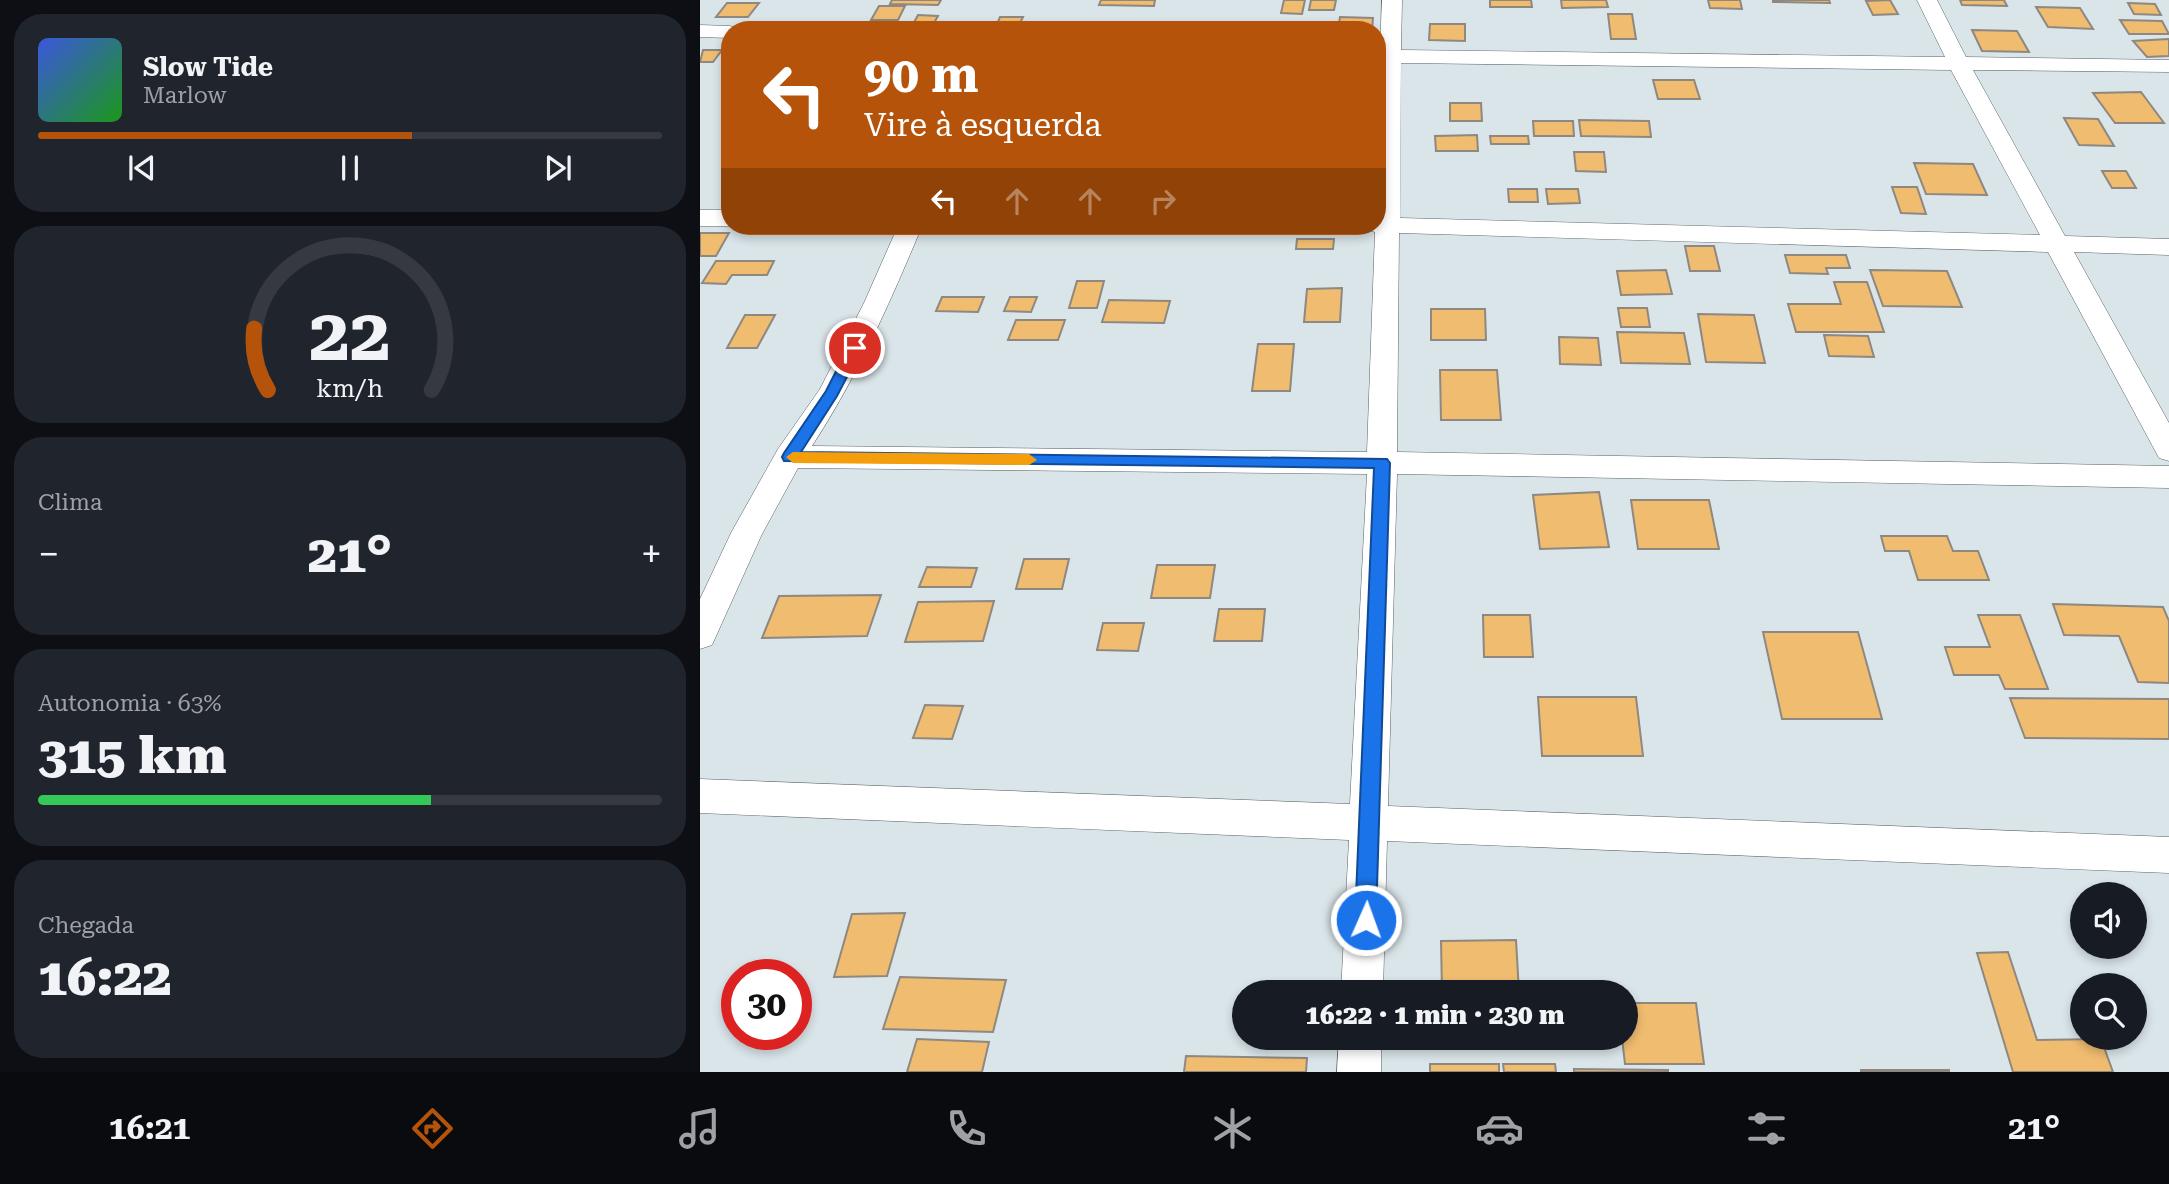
<!DOCTYPE html>
<html lang="pt">
<meta charset="utf-8">
<style>
:root{--surface:#171b24;--page:#20242c;--text:#f1f3f6;--muted:#9ea1a6;--line:#363941;--accent:#b45309}
body{margin:0;font-family:"Roboto Serif",serif;background:var(--page);color:var(--text);height:100vh;display:flex;flex-direction:column;font-size:26px;white-space:nowrap}
*{box-sizing:border-box;margin:0}
p{font-size:23px;color:var(--muted)}
.icon{flex:none;width:38px;height:38px;fill:none;stroke:currentColor;stroke-width:2;stroke-linecap:round;stroke-linejoin:round}
.map{position:relative;flex:1;overflow:hidden}
.sheet{display:flex;flex-direction:column;gap:14px;padding:14px;background:#0d0f14;width:700px}
.sheet>*{flex:none}
.hud{position:absolute;left:21px;top:21px;width:665px;height:214px;border-radius:28px;box-shadow:0 4px 10px #0003;background:#b45309;color:#fff;overflow:hidden}
.buttons{position:absolute;left:1370px;top:882px;display:grid;gap:14px}
.buttons a{display:grid;place-items:center;width:77px;height:77px;border-radius:50%;background:var(--surface);box-shadow:0 4px 10px #0003;font-size:35px}
.speed{position:absolute;left:21px;top:959px;display:flex;gap:14px;font-size:35px;font-weight:700;text-align:center}
.speed>*{display:grid;place-content:center;width:91px;height:91px;border-radius:50%;background:var(--surface);box-shadow:0 4px 10px #0003;line-height:1}
.speed .limit{border:10px solid #d22;background:#fff;color:#111}
.pin{position:absolute;display:grid;place-items:center;width:60px;height:60px;color:#fff;margin:-30px;border:4px solid #fff;border-radius:50%;box-shadow:0 2px 7px #0007}
.me{position:absolute;width:77px;margin:-38px;rotate:2deg;stroke-linejoin:round;filter:drop-shadow(0 0 5px #0008)}
.turn{display:flex;align-items:center;gap:24px;height:147px;padding:0 28px;font-size:32px}
.turn .icon{width:91px;height:91px;stroke-width:2.5}
.turn b{display:block;font-size:49px;line-height:60px}
.lanes{display:flex;align-items:center;height:66px;padding:0 28px;background:#0003;justify-content:center;gap:35px;direction:ltr}
.lanes .off{opacity:.35}
.big{font-size:52px;font-weight:800;line-height:1.1}
.sheet .tile{flex:1;display:flex;flex-direction:column;justify-content:center;gap:10px;min-width:0;padding:0 24px;border-radius:28px;background:var(--page)}
.sheet .dial{align-items:center;gap:0}
.dial svg{height:182px;overflow:visible;fill:none;stroke:var(--line);stroke-width:7;stroke-linecap:round;text-anchor:middle}
.dial text{fill:var(--text);stroke:none}
.song{display:flex;align-items:center;gap:21px}
.cover{width:84px;height:84px;border-radius:10px;background:linear-gradient(135deg,hsl(230 70% 55%),hsl(120 70% 35%))}
.played{height:7px;border-radius:4px;background:linear-gradient(90deg,var(--accent) 60%,var(--line) 60%)}
.keys{display:flex;justify-content:space-around;direction:ltr}
.heat{display:flex;justify-content:space-between;align-items:center;font-size:38px;direction:ltr}
.charge{height:10px;border-radius:5px;background:linear-gradient(90deg,#34c759 63%,var(--line) 0)}
.trip{position:absolute;left:532px;top:980px;width:406px;height:70px;border-radius:35px;background:var(--surface);box-shadow:0 4px 10px #0003;font-weight:800;line-height:70px;text-align:center}
.menu{display:flex;height:112px;justify-content:space-around;align-items:center;background:#090b0e;color:var(--muted)}
.menu .icon{width:49px;height:49px}
.menu .on{color:var(--accent)}
.menu b{font-size:32px;color:var(--text)}
main{display:flex;flex:1;min-height:0}
.map>svg:first-child{display:block}
.building{fill:#f0bc70;stroke:#8e8881;stroke-width:2}
.lines{fill:none;stroke-linecap:round;stroke-linejoin:round}
.minor-casing{stroke:#596265;stroke-width:1}
.minor{fill:#fff;fill-rule:evenodd}
.route{fill:#1a73e8;stroke:#114b97;stroke-width:2}
.slow{fill:#f59e0b}
</style>
<main>
<section class="sheet">
<div class="tile">
<div class="song"><i class="cover"></i><div><b>Slow Tide</b><p>Marlow</p></div></div>
<div class="played"></div>
<div class="keys"><svg class="icon" aria-label="previous" viewBox="0 0 24 24"><path d="M18 5L8 12l10 7zM5 5v14"/></svg><svg class="icon" aria-label="pause" viewBox="0 0 24 24"><path d="M8 5v14M16 5v14"/></svg><svg class="icon" aria-label="next" viewBox="0 0 24 24"><path d="M6 5l10 7-10 7zM19 5v14"/></svg></div>
</div>
<div class="tile dial"><svg viewBox="0 0 100 80">
<path d="M14 69A42 42 0 1 1 86 69"/>
<path d="M14 69A42 42 0 0 1 8 42" stroke="#b45309"/>
<text x="50" y="56" font-size="32" font-weight="700">22</text>
<text x="50" y="72" font-size="11">km/h</text>
</svg></div>
<div class="tile"><p>Clima</p>
<div class="heat"><a>−</a><b class="big">21°</b><a>+</a></div>
</div>
<div class="tile"><p>Autonomia · 63%</p><b class="big">315 km</b><div class="charge"></div></div>
<div class="tile"><p>Chegada</p><b class="big">16:22</b></div>
</section>
<div class="map">
<svg width="1469" height="1072" viewBox="0 0 1469 1072">
<rect width="100%" height="100%" fill="#dae5e9"/>
<!-- building -->
<g class="building">
<path d="M192,0H241L238,5L190,4Z"/>
<path d="M401,0H455L454,6L399,5Z"/>
<path d="M584,0H605L602,14L581,13Z"/>
<path d="M611,0H636L634,10H609Z"/>
<path d="M790,0H831L832,7H790Z"/>
<path d="M861,0H906L908,7L862,8Z"/>
<path d="M1008,0H1040L1042,9L1010,8Z"/>
<path d="M1073,0H1129L1130,3L1073,2Z"/>
<path d="M1190,0L1198,14L1173,15L1166,1Z"/>
<path d="M1260,0H1304L1307,6L1262,5Z"/>
<path d="M27,3H59L48,17H16Z"/>
<path d="M1428,3L1455,4L1461,15L1434,14Z"/>
<path d="M179,6H205L198,20H171Z"/>
<path d="M1336,7L1380,8L1393,29L1348,27Z"/>
<path d="M908,14H932L936,39H911Z"/>
<path d="M218,15L238,16L231,28H211Z"/>
<path d="M300,17H323L317,29H295Z"/>
<path d="M640,17L673,18L672,30H638Z"/>
<path d="M1420,20L1462,21L1469,34H1429Z"/>
<path d="M730,24H765V41L729,40Z"/>
<path d="M1272,30L1317,31L1329,52L1282,51Z"/>
<path d="M1469,39V56L1447,57L1433,41Z"/>
<path d="M3,50H22L13,62H0Z"/>
<path d="M953,80H994L1000,99H958Z"/>
<path d="M1441,92L1464,123H1415L1393,93Z"/>
<path d="M750,103H781L782,121H750Z"/>
<path d="M1364,118L1398,119L1414,146L1379,145Z"/>
<path d="M879,120L949,121L951,137L881,136Z"/>
<path d="M833,121H873L874,136H834Z"/>
<path d="M777,135L778,151H736L735,136Z"/>
<path d="M790,136H828L829,144H791Z"/>
<path d="M874,152H904L906,172L876,171Z"/>
<path d="M1214,163L1273,164L1287,195L1226,194Z"/>
<path d="M1402,171H1426L1436,188H1412Z"/>
<path d="M1192,187H1217L1226,214L1201,213Z"/>
<path d="M808,189H837L838,202H809Z"/>
<path d="M846,189H878L880,203L848,204Z"/>
<path d="M0,233H29L16,256H0Z"/>
<path d="M597,239H634L633,249H596Z"/>
<path d="M985,246H1014L1020,271H990Z"/>
<path d="M1085,255H1146L1150,268H1126L1128,274L1090,273Z"/>
<path d="M16,261H74L67,275H32L26,284L2,283Z"/>
<path d="M966,270L972,294L921,295L917,271Z"/>
<path d="M1170,270L1247,271L1262,307L1183,306Z"/>
<path d="M377,281H404L397,308H369Z"/>
<path d="M1134,282H1167L1184,332H1096L1088,304H1141Z"/>
<path d="M642,288L640,322H604L607,289Z"/>
<path d="M242,297H284L278,312L236,311Z"/>
<path d="M310,297H337L331,312L304,311Z"/>
<path d="M409,300L470,301L464,323L402,322Z"/>
<path d="M918,308H947L950,327H921Z"/>
<path d="M731,309H785L786,340H731Z"/>
<path d="M998,314L1054,315L1065,363L1006,362Z"/>
<path d="M45,315H75L57,348H27Z"/>
<path d="M316,320H365L358,340H308Z"/>
<path d="M917,332L984,333L990,364L921,363Z"/>
<path d="M1124,335L1168,336L1174,357L1129,356Z"/>
<path d="M859,337L898,338L901,365L860,364Z"/>
<path d="M558,344H594L590,391H552Z"/>
<path d="M740,370H797L801,420H741Z"/>
<path d="M899,492L909,547L840,549L833,495Z"/>
<path d="M931,500H1009L1019,549H938Z"/>
<path d="M1181,536H1247L1253,551H1278L1289,580H1218L1209,551H1185Z"/>
<path d="M324,559H369L362,589H316Z"/>
<path d="M457,565H515L510,598H451Z"/>
<path d="M227,567L277,568L271,587H219Z"/>
<path d="M181,595L167,636L62,638L79,596Z"/>
<path d="M294,601L283,641L205,642L218,602Z"/>
<path d="M1353,604L1463,607L1469,621V683L1438,682L1419,636L1364,635Z"/>
<path d="M519,609H565L562,641H514Z"/>
<path d="M783,615H830L833,657H784Z"/>
<path d="M1278,615H1320L1348,689H1305L1299,675H1254L1245,647H1290Z"/>
<path d="M403,623H444L438,651L397,650Z"/>
<path d="M1063,632H1158L1182,719H1082Z"/>
<path d="M838,697H936L943,756H842Z"/>
<path d="M1310,698L1469,699V739L1325,738Z"/>
<path d="M225,705L263,706L252,739L213,738Z"/>
<path d="M205,913L187,976L134,977L152,914Z"/>
<path d="M816,940L819,992H742L741,941Z"/>
<path d="M1308,952L1337,1040L1401,1039L1413,1072H1313L1277,953Z"/>
<path d="M200,977L306,980L293,1032L183,1029Z"/>
<path d="M926,1003H996L1004,1064H925L922,1038H926Z"/>
<path d="M743,1038H822V1048L743,1049Z"/>
<path d="M217,1039L289,1042L282,1072H207Z"/>
<path d="M486,1056L607,1058L606,1072H484Z"/>
<rect x="730" y="1064" width="69" height="8"/>
<path d="M803,1064H855L856,1072H804Z"/>
<path d="M874,1069L968,1070V1072H874Z"/>
<rect x="1161" y="1070" width="88" height="2"/>
</g>
<g class="lines">
<defs>
<g id="minor">
<path d="M682,0H702L701,50L1245,57L1217,0H1237L1266,57L1469,60V72L1273,70L1365,236L1469,239V255L1374,252L1469,423V461L1459,458L1348,252L699,233L697,452L1469,466V488L697,474L688,806L1469,837V873L687,841L683,992H641L649,840L0,813V779L650,804L667,474L98,468L62,534L12,645L0,649V599L31,533L78,449L120,389L164,303L198,226H222C190,303 157,377 112,446L667,452L675,232L668,230L665,226H677L680,62H677V50H680ZM701,63L1251,70L1340,235L700,218Z"/>
<path d="M0,25L30,26L39,30H30V38L0,37Z"/>
<rect x="0" y="210" width="30" height="16"/>
<path d="M639,1038H681V1072H637Z"/>
</g>
</defs>
<!-- minor casing -->
<use href="#minor" class="minor-casing"/>
<!-- minor -->
<use href="#minor" class="minor"/>
</g>
<!-- route -->
<path class="route" d="M155,343L162,348L137,396L101,452L687,459L690,463L676,920L673,927L666,930L658,927L655,920L674,468L84,461L82,457L84,453L126,391L150,344Z"/>
<!-- slow -->
<path class="slow" d="M93,452L329,454L337,460L329,465L93,463L86,457Z"/>
</svg>
<div class="buttons">
<a><svg class="icon" aria-label="sound" viewBox="0 0 24 24"><path d="M4 9h4l5-4v14l-5-4H4zM17 9q2 3 0 6"/></svg></a>
<a><svg class="icon" aria-label="search" viewBox="0 0 24 24"><circle cx="10" cy="10" r="6"/><path d="M15 15l6 6"/></svg></a>
</div>
<div class="speed"><div class="limit">30</div></div>
<div class="pin" style="left:155px;top:348px;background:#d93025"><svg class="icon" aria-label="arrive" viewBox="0 0 24 24"><path d="M6 21V4h12l-3 4 3 4H6"/></svg></div>
<svg class="me" style="left:666px;top:920px" viewBox="-20 -20 40 40"><circle r="17" fill="#1a73e8" stroke="#fff" stroke-width="3"/><path d="M0-11L8 9 0 5-8 9z" fill="#fff"/></svg>
<div class="trip">16:22 · 1 min · 230 m</div>
<div class="hud">
<div class="turn"><svg class="icon" aria-label="left" viewBox="0 0 24 24"><path d="M17 20v-9H6M10 6l-5 5 5 5"/></svg><div><b>90 m</b>Vire à esquerda</div></div>
<div class="lanes"><svg class="icon" aria-label="left" viewBox="0 0 24 24"><path d="M17 20v-9H6M10 6l-5 5 5 5"/></svg><svg class="icon off" aria-label="ahead" viewBox="0 0 24 24"><path d="M12 20V5M6 11l6-6 6 6"/></svg><svg class="icon off" aria-label="ahead" viewBox="0 0 24 24"><path d="M12 20V5M6 11l6-6 6 6"/></svg><svg class="icon off" aria-label="right" viewBox="0 0 24 24"><path d="M7 20v-9h11M14 6l5 5-5 5"/></svg></div>
</div>
</div>
</main>
<nav class="menu">
<b>16:21</b>
<svg class="icon on" aria-label="directions" viewBox="0 0 24 24"><path d="M12 3l9 9-9 9-9-9zM9 14v-3h6M13 9l2 2-2 2"/></svg>
<svg class="icon" aria-label="music" viewBox="0 0 24 24"><path d="M9 18V5l10-2v13"/><circle cx="6" cy="18" r="3"/><circle cx="16" cy="16" r="3"/></svg>
<svg class="icon" aria-label="phone" viewBox="0 0 24 24"><path d="M5 4h4l2 5-3 2q2 4 5 5l2-3 5 2v4C11 20 4 13 5 4z"/></svg>
<svg class="icon" aria-label="climate" viewBox="0 0 24 24"><path d="M12 3v18M4 7l16 10M4 17L20 7"/></svg>
<svg class="icon" aria-label="car" viewBox="0 0 24 24"><path d="M5 17H2v-5l4-1 3-4h7l3 4 3 1v5h-3M9 17h6M6 11h13"/><circle cx="7" cy="17" r="2"/><circle cx="17" cy="17" r="2"/></svg>
<svg class="icon" aria-label="filters" viewBox="0 0 24 24"><path d="M4 7h16M4 17h16"/><circle cx="9" cy="7" r="2"/><circle cx="15" cy="17" r="2"/></svg>
<b>21°</b>
</nav>
